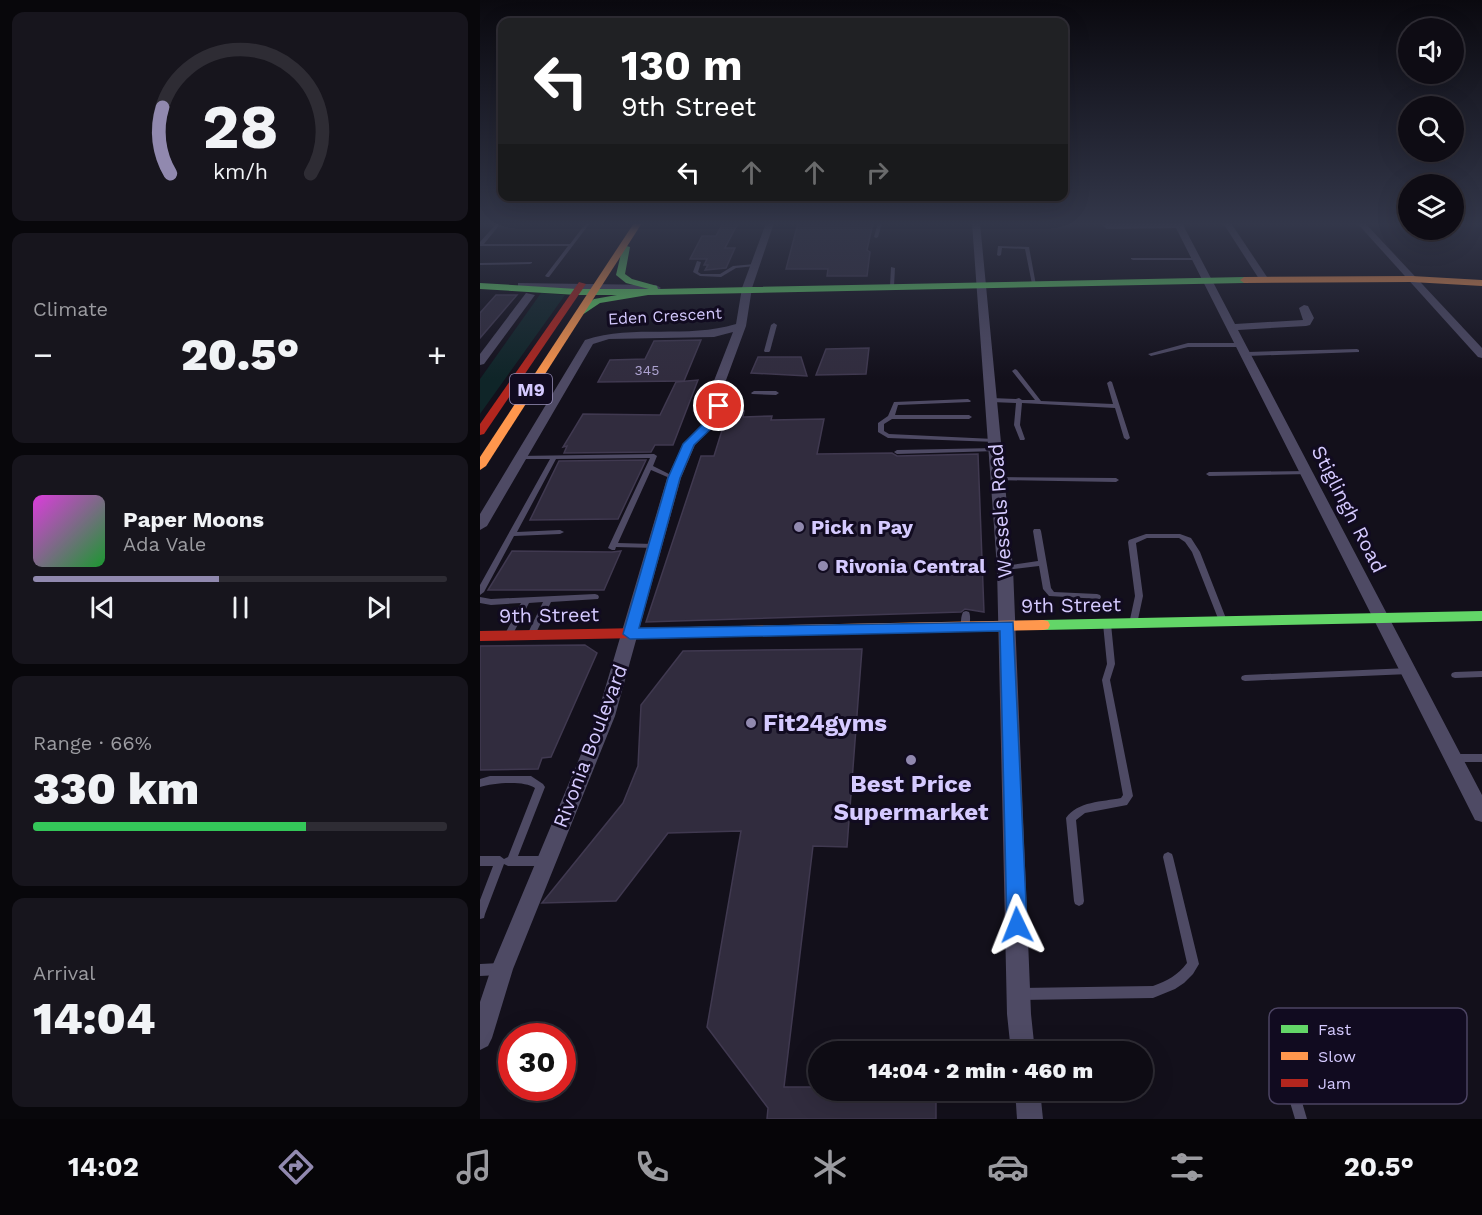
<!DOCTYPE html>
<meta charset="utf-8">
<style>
:root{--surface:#0e0c14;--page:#17151d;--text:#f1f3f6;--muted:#9b9ba0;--line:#2e2c34;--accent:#9189af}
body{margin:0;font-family:"Work Sans",sans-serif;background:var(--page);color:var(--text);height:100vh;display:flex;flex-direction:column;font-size:22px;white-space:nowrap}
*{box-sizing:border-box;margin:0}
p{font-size:20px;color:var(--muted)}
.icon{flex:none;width:33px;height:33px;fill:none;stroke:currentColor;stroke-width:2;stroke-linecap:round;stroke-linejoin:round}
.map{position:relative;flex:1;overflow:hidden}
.details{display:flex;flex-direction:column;gap:12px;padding:12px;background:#08070b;width:480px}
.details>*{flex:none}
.guide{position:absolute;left:18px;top:18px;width:570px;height:183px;border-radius:12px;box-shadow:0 6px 24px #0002,0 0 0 2px var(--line);background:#202124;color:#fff;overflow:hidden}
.controls{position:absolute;left:918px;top:18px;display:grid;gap:12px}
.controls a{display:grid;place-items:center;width:66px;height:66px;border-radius:50%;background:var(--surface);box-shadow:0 6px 24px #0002,0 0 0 2px var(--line);font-size:30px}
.speed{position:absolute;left:18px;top:1023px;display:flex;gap:12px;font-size:30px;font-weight:700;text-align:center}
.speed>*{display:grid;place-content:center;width:78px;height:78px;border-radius:50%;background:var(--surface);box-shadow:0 6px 24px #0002,0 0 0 2px var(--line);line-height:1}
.speed .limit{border:9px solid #d22;background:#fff;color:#111}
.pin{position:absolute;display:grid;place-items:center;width:51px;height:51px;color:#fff;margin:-26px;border:3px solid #fff;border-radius:50%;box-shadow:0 2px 6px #0007}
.me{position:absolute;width:66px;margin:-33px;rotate:358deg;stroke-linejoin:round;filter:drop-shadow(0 0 4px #0008)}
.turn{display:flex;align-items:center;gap:21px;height:126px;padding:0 24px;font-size:27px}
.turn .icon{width:78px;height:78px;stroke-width:2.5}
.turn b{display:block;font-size:42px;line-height:51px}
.lanes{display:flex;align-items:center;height:57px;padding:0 24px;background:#0003;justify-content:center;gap:30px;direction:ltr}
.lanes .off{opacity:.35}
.big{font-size:45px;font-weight:800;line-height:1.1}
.details .widget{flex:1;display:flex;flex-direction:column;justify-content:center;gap:9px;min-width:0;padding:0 21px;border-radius:12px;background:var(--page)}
.details .dial{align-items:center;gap:0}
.dial svg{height:156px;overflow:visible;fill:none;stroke:var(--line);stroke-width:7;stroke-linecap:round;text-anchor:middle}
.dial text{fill:var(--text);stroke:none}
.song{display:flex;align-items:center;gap:18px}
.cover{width:72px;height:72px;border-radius:9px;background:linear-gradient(135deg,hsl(300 70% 55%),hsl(130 70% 35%))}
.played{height:6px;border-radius:3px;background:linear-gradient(90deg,var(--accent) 45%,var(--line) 45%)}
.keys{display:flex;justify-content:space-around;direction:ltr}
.heat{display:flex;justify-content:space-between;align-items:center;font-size:33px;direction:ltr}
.charge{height:9px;border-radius:4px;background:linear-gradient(90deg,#34c759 66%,var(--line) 0)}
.trip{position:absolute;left:328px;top:1041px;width:345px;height:60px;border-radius:30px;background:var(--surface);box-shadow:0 6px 24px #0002,0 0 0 2px var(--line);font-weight:800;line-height:60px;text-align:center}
.menu{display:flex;height:96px;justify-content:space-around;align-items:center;background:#060508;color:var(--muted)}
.menu .icon{width:42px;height:42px}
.menu .current{color:var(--accent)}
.menu b{font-size:27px;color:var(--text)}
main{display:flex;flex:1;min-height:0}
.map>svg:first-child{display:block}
.green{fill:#0f2528}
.building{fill:#312c3e;stroke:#403950;stroke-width:1.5}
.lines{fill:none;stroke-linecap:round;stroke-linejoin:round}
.lane{fill:#4e4a64;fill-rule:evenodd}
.street{fill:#4e4a64;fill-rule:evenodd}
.fast{fill:#63d668;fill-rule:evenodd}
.slow{fill:#ff974d;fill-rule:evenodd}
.jam{fill:#b3261e;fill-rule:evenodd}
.route{fill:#1a73e8;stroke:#114b97;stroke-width:1.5}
.poi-dot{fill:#9189af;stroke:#110b20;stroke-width:2}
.labels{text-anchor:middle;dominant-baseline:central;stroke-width:6;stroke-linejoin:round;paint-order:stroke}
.far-number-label{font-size:14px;fill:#aca2cf}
.far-street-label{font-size:16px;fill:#d5caff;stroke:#110b20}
.shield{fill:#110b20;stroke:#9a91bc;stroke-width:1.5}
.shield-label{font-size:18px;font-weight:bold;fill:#d5caff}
.street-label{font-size:20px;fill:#d5caff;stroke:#110b20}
.poi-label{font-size:20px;font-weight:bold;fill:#d5caff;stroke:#110b20;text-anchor:start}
.near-poi-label{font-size:24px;font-weight:bold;fill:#d5caff;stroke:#110b20;text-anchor:start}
.key{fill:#110b20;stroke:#4c4463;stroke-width:1.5}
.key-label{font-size:16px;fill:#d5caff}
</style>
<main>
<section class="details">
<div class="widget dial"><svg viewBox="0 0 100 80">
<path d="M14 69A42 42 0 1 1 86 69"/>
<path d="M14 69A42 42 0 0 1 10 35" stroke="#9189af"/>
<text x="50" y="56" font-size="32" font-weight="700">28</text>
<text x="50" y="72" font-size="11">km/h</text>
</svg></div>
<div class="widget"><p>Climate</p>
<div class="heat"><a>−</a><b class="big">20.5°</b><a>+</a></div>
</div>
<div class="widget">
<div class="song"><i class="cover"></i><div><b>Paper Moons</b><p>Ada Vale</p></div></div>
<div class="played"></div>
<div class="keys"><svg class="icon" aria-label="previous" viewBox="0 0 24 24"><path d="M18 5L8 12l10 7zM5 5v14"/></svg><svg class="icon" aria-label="pause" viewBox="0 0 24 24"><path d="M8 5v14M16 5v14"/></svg><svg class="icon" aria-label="next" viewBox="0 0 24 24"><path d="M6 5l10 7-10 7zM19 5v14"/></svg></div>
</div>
<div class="widget"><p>Range · 66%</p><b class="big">330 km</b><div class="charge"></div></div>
<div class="widget"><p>Arrival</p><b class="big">14:04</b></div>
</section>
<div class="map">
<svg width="1002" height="1119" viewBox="0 0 1002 1119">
<rect width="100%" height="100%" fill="#13101b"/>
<!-- green -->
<path class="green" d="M61,293L85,295L0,414V379Z"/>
<!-- building -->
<g class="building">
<path d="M243,223H258L245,248H255L246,268L225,270L228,265H224L227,259H210L222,236H236Z"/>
<path d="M318,223H393L387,250L390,252L387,276H347L348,269H306Z"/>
<path d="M16,295H37L0,338V313Z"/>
<path d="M221,340L204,381L118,382L130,360L165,359L174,341Z"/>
<path d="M389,348L386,374L336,375L346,349Z"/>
<path d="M278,357H321L327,376L271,373Z"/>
<path d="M218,380L193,445H175L171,452L84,453L87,446L83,447L103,414L180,415L196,382Z"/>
<path d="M248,411H264L263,417L292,416L291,420L344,419L337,454L412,453L417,456L498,454L504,612L485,609L481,612L166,622L221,456H234Z"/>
<path d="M166,460L138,519L50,520L79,461Z"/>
<path d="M32,551L132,552L141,551L124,590H8Z"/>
<path d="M105,645L117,653L71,757L62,758L58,769L0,770V646Z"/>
<path d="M382,649L367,847L333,846L304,1087H339V1090H456V1119H287L288,1108L227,1027L261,831L188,833L136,901L62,903L143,803L158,766L161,705L203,651Z"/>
</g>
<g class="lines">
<!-- lane -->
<g class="lane">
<path d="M17,223H21L4,244H90L106,223H110L69,277H67L65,276L88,246H0V242Z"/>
<path d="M398,223H402L398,237L396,238L394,237Z"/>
<path d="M518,246L549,247L556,285L552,284L545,249L522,248L521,255L519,256L517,255Z"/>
<path d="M651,258H718L720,259L718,260H653L651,259Z"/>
<path d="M217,261L221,262L218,272L221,274H240L253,266L275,264L277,265L275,266L256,268L241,277L220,276L213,272Z"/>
<path d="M52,262V263L50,264L0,265V263Z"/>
<path d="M411,267L415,268L414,286L412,287L410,286Z"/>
<path d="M294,323L297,325L290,351L289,352H285L284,351L291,325Z"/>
<path d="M708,343H762L765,345L762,347H708L671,356L668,354Z"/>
<path d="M877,349L879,350V352L767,356L764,354L767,352Z"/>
<path d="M535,369L537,370L561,401L633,404L627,383L630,381L632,382L650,438L647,440L644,438L635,408L542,403L540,425L545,439L544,440H540L534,425L536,403L511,402L508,400L511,398L536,399L539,398L542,400H555L532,371Z"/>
<path d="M274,391H296L299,393L296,395L272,394L271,393Z"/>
<path d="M488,399L491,401L490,402L418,405L415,415H489L492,417L489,419H412L404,424V431L409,434L514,439L516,440V442L408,438L398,432V423L408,416L414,402Z"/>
<path d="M515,448L518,450L517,451L417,454L414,452L417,450Z"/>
<path d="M174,454L177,456L173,466L197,478L194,480L192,479L171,470L138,543L173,544H176L177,546L176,548L136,547L135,550H132L128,548L170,458L76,459L37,532L80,530L84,532L80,534L34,536L4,592L0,595V585L70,459H39L36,457L37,456Z"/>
<path d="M829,471L831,472L832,473L831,474L729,476L726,474L729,472Z"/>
<path d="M517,477L636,478L639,480L636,482L515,480L514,479L515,478Z"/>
<path d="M554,529H560L561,531L571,588L574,592L617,594L620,595L621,597L620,599L569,596L563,589L559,566L525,570H522L521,568L522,566H525L558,561L553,531Z"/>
<path d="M666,534H700L711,538L720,552L747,621L746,623H740L739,621L712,552L705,542L699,538H667L656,543L663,596L657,624L656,626H650L649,624L655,596L648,542L649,540Z"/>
<path d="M115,594L118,595L119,597L118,599L71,602L55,635L54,637H48L47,635L63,602L49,603L33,634L32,636H26L25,634L41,603L11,605L0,603V597L11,599Z"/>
<path d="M486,611L489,612C491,616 490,625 488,629H482C480,625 481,616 483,612Z"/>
<path d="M627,621L630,622L631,624L635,664L630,680L653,796L647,805L605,813L596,820L604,901L603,904L599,906L595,904L594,901L586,818C598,801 622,802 641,798L643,795L622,680L627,664L623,624L624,622Z"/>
<path d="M929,668L932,669L933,671L932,673L929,674L765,681L762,680L761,678L762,676L765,675Z"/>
<path d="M1002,671V677L975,678L972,677L971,675L972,673L975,672Z"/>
<path d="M975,754H1002V762H975L972,761L970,758L972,755Z"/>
<path d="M10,776H51L63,784L65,787L38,856H66L70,858L71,861L70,864L66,866H28L24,864L5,914L4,918L0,919V900L13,866H0V856H20L24,859L28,857L55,788C44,780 13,783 0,787V779Z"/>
<path d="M688,852L692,854L693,857L719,964L713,974L704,983L695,989L673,998L540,1000L536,998L534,994L536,990L540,988L673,986C687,981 698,975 707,963L683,857L684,854Z"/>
<path d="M20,963L24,965L26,969L24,973L20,975L0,976V964Z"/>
<path d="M805,1059L809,1061L811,1065L827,1119H815L799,1065L801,1061Z"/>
</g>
<!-- street -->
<g class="street">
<path d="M286,223H294L272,288L266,326L242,391L245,406L242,417L215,445L201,478L135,716L33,969L12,1038L8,1046L0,1050V1002L11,969L117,716L187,478L203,444L230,416L233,406L230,391L253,332L234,337L129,339L113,344L7,526L0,530V514L105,340C154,324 207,339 256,324L262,288Z"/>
<path d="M492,223H500L533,568L551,1014L555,1052H531L527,1014L517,568Z"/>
<path d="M702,223L755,324L823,320L819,308L824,305L828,306L834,318L830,325L826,326L758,330L1002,795V822L995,820L696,228L627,229L623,226L627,223Z"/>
<path d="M743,223H751L789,280L787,282H781Z"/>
<path d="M877,223H885L1002,348V358L998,357Z"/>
<path d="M38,283L176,285L181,288L176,291L41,288L38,287Z"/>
<path d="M46,293L55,295L4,364L0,365V354Z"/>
<path d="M535,1090H560L563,1119H537Z"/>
</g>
<!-- fast -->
<g class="fast">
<path d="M143,245L150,247L145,274L152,279L177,286L178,289L764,277L768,280L764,283L168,295L120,303L102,315L97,312L99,310L114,299L137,295H97L0,289V283L97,289H169L146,283L136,275Z"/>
<path d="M1002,611V621L563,630L558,629L556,625L558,621L563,620Z"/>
</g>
<!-- slow -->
<g class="slow">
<path d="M154,223H162L6,466L0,470V457Z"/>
<path d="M932,276L1002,280V286L932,282L764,283L760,280L764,277Z"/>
<path d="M563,620L568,621L570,625L568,629L563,630L160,638L155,637L153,633L155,629L160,628Z"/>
</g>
<!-- jam -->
<g class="jam">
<path d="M99,282L106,284L4,434L0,435V424Z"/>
<path d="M160,628L165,629L167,633L165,637L160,638L0,641V631Z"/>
</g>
</g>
<!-- sky -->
<linearGradient id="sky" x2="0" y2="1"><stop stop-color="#0a090f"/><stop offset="0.59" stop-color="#33374a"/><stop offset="1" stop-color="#33374a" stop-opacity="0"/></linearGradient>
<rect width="1002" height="379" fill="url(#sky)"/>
<!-- route -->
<path class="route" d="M239,403L245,406L240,420L214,445L200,478L159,628L533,622L547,925L544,931L537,934L530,931L527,925L520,631L150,639L143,634L188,478L203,444L231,416L234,406Z"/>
<!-- markers -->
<g class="poi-dot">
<circle cx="319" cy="527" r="6"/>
<circle cx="343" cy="566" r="6"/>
<circle cx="271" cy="723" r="6"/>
<circle cx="431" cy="760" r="6"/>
</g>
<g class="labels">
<!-- far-number labels -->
<g class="far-number-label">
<text x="167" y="370">345</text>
</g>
<!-- far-street labels -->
<g class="far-street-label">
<text transform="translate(185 316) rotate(-3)">Eden Crescent</text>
</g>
<!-- shield labels -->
<rect class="shield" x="30" y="374" width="42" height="30" rx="4.5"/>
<g class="shield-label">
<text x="51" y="389">M9</text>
</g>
<!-- street labels -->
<g class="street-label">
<text transform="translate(869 509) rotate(63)">Stiglingh Road</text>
<text transform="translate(520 511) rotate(-94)">Wessels Road</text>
<text transform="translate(591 605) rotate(-1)">9th Street</text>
<text transform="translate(69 615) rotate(-1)">9th Street</text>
<text transform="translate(110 746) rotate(-69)">Rivonia Boulevard</text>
</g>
<!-- poi labels -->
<g class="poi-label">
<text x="331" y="527">Pick n Pay</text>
<text x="355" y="566">Rivonia Central</text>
</g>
<!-- near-poi labels -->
<g class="near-poi-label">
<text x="283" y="723">Fit24gyms</text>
<text x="431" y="784" text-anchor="middle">Best Price<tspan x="431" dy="28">Supermarket</tspan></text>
</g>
</g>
<!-- legend -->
<rect x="789" y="1008" width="198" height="96" rx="9" class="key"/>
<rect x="801" y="1025" width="27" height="8" fill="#63d668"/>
<rect x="801" y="1052" width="27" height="8" fill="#ff974d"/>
<rect x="801" y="1079" width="27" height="8" fill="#b3261e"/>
<g class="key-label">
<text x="838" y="1035">Fast</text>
<text x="838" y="1062">Slow</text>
<text x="838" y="1089">Jam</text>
</g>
</svg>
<div class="controls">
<a><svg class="icon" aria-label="sound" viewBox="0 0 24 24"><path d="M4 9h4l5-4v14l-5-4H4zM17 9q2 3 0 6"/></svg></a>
<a><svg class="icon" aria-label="search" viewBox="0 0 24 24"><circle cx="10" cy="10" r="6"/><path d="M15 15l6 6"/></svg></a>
<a><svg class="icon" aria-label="layers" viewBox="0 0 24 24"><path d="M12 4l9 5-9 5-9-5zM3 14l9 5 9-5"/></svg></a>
</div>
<div class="speed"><div class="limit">30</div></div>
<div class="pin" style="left:239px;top:406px;background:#d93025"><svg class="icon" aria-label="arrive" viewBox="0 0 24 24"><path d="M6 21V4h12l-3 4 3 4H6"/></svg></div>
<svg class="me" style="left:537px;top:925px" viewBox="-20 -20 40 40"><path d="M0-17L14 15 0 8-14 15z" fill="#1a73e8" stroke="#fff" stroke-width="4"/></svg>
<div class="trip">14:04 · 2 min · 460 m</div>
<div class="guide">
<div class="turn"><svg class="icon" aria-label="left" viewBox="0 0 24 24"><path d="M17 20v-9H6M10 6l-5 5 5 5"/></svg><div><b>130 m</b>9th Street</div></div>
<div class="lanes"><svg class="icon" aria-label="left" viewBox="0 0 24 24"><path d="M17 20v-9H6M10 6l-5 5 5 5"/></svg><svg class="icon off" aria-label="ahead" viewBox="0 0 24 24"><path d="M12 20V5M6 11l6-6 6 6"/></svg><svg class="icon off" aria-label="ahead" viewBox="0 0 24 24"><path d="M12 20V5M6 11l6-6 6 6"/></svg><svg class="icon off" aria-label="right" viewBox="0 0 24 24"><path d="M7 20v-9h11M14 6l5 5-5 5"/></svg></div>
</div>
</div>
</main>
<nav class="menu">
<b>14:02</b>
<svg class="icon current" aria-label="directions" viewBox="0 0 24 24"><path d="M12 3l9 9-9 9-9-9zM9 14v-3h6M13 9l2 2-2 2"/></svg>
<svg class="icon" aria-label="music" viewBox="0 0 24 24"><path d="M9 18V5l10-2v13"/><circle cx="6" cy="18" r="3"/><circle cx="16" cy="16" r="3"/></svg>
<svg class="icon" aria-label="phone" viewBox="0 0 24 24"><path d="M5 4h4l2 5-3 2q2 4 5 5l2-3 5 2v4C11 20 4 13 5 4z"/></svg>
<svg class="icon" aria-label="climate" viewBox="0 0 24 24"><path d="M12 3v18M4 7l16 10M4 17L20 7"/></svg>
<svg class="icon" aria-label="car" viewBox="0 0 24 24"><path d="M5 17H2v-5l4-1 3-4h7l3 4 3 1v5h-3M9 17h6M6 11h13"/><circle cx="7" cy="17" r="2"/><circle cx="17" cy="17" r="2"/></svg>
<svg class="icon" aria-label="filters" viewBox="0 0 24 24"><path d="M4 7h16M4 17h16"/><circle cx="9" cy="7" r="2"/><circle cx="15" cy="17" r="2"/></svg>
<b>20.5°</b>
</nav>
